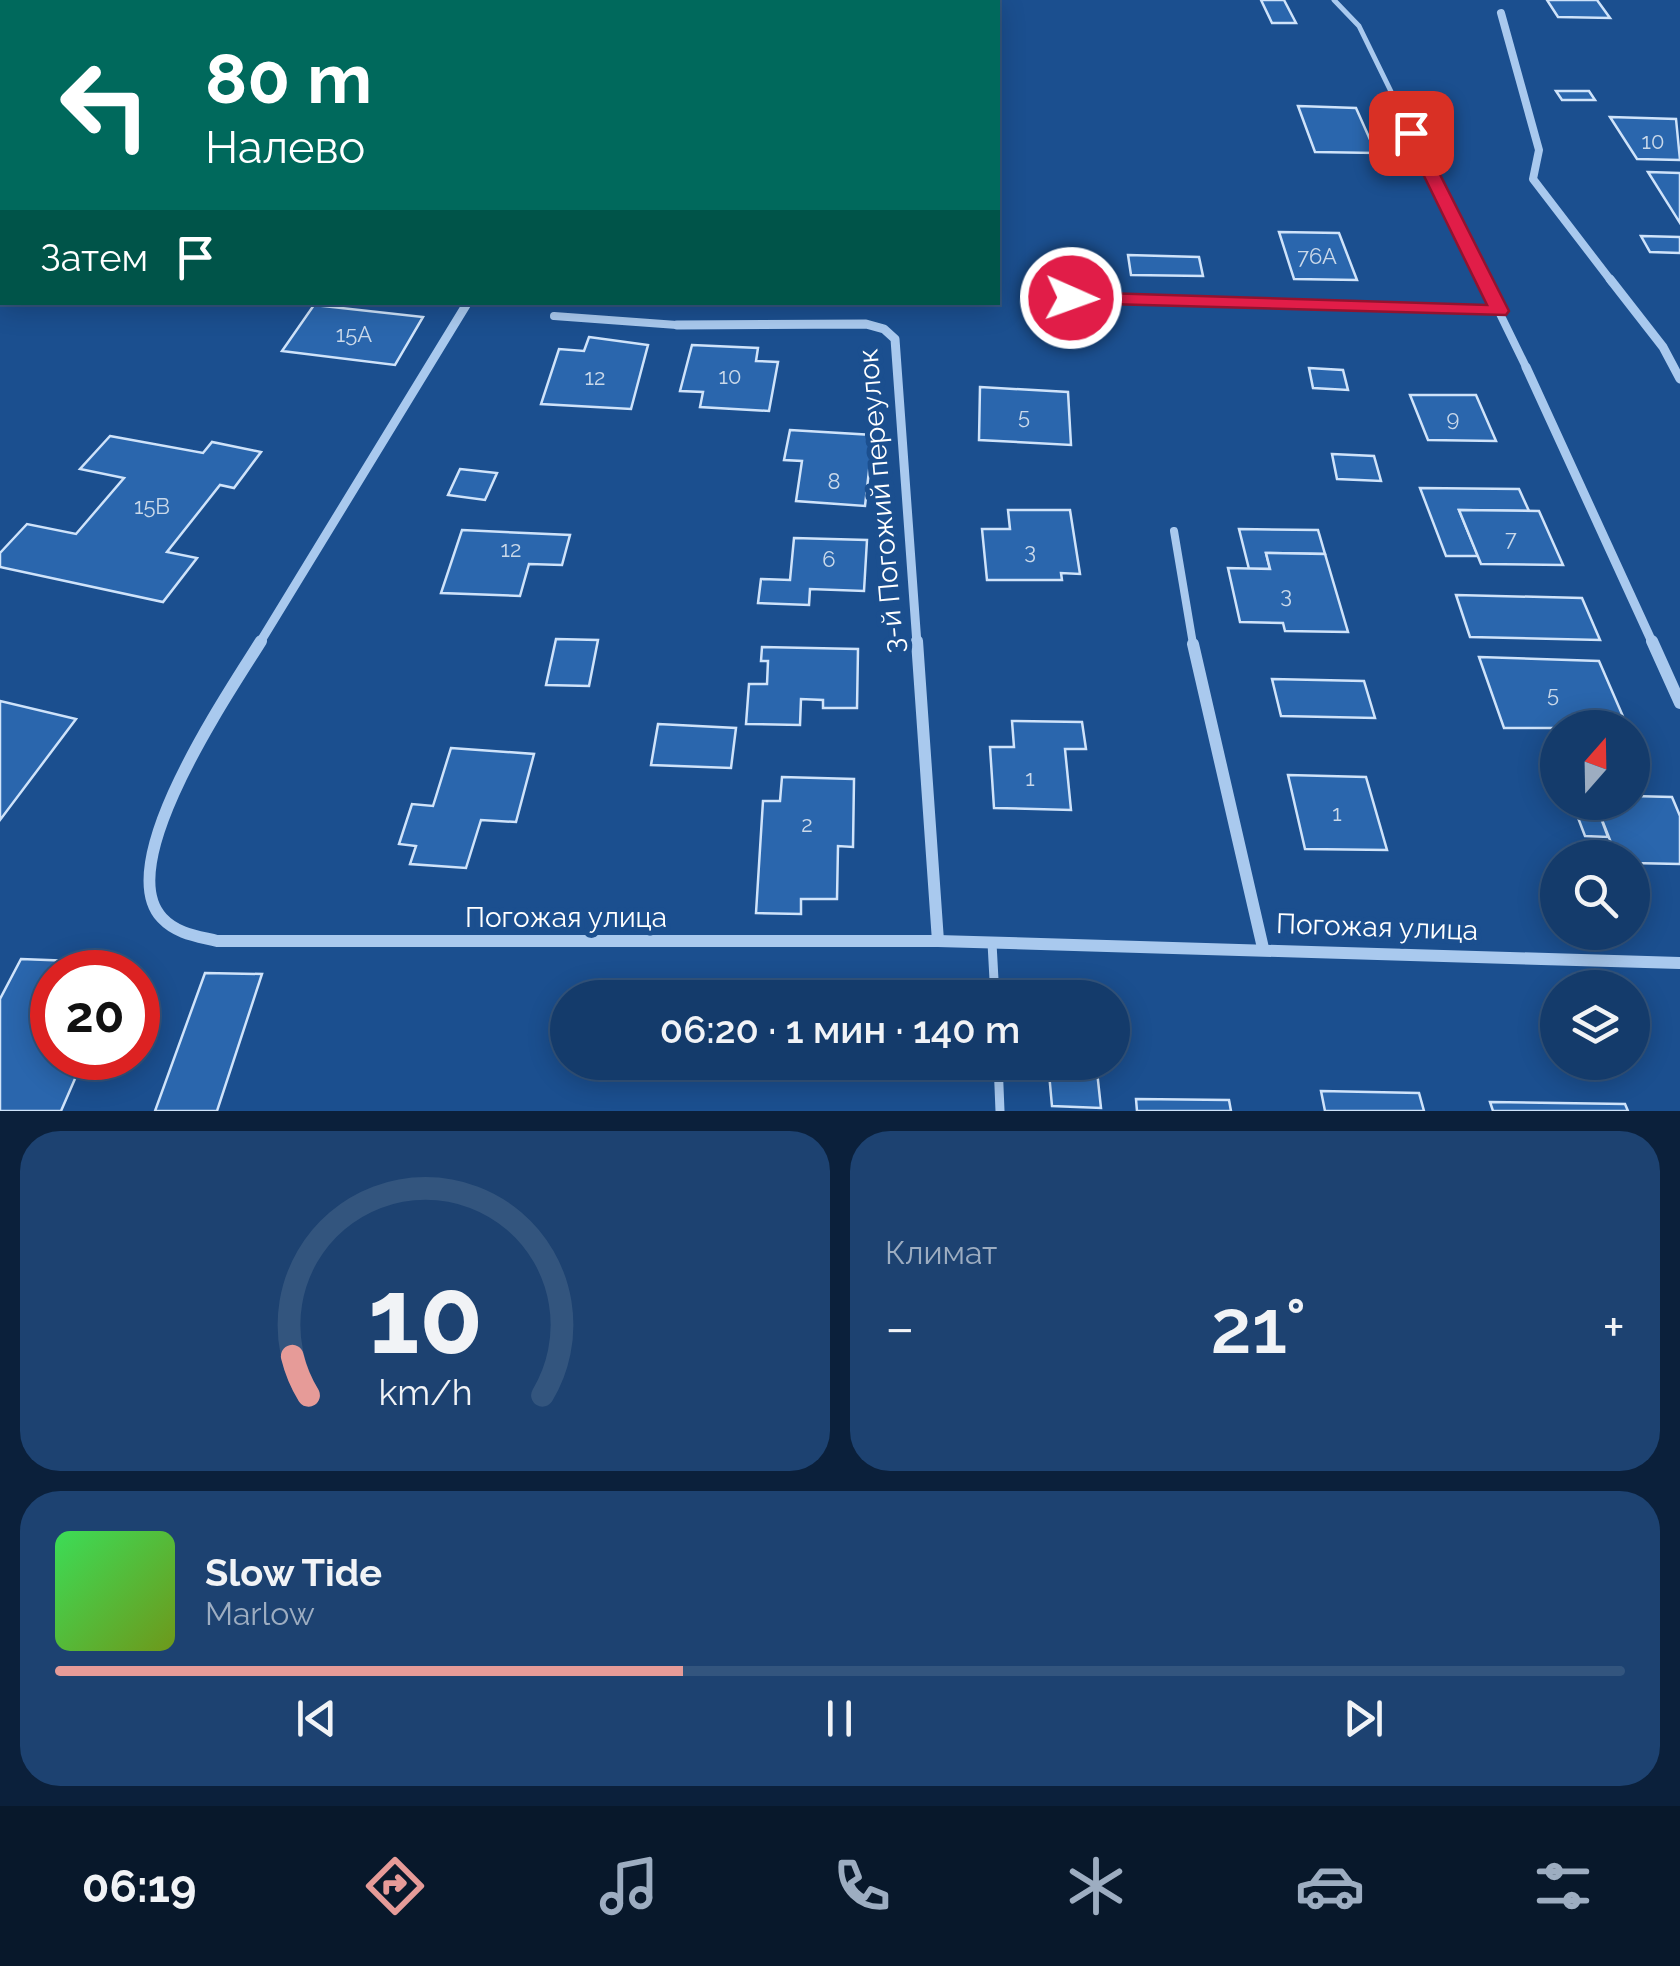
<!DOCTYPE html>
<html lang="ru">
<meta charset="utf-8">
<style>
:root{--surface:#143b6b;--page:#1d4271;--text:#f1f3f6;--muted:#9dadc1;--line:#33557e;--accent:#e69b98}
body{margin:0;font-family:Raleway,sans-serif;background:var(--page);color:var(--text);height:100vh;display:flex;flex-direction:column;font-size:38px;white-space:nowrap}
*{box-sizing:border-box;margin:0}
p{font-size:32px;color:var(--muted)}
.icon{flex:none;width:55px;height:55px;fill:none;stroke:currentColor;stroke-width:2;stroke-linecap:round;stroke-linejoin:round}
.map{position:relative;height:1111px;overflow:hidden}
.drawer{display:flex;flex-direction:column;gap:20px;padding:20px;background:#0b203b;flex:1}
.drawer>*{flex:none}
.top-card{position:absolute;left:0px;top:0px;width:1000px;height:305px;box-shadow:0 5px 25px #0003,0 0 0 2px var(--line);background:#00695c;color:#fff;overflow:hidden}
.needle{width:65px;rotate:20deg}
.fabs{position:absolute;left:1540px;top:710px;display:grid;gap:20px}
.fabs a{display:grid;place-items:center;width:110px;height:110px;border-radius:50%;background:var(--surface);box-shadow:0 5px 25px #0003,0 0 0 2px var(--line);font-size:50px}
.speed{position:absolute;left:30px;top:950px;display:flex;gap:20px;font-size:50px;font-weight:700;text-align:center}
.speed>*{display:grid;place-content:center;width:130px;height:130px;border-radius:50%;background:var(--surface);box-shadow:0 5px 25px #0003,0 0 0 2px var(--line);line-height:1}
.speed .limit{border:15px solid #d22;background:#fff;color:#111}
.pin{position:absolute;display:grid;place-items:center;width:85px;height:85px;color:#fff;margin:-42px;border-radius:20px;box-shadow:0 5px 15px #0006}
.me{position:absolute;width:110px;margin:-55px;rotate:92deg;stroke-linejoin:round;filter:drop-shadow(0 0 8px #0008)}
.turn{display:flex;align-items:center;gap:35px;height:210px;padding:0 40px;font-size:45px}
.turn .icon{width:130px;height:130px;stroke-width:2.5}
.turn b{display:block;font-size:70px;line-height:85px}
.then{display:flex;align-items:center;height:95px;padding:0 40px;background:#0003;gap:20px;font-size:38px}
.big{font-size:75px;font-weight:600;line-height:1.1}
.drawer .card{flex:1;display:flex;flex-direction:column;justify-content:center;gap:15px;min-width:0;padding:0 35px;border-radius:40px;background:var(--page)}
.drawer .dial{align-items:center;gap:0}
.dial svg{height:260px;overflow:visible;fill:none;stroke:var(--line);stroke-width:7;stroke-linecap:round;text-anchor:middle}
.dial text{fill:var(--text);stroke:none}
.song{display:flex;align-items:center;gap:30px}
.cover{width:120px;height:120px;border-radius:15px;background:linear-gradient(135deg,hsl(130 70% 55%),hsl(80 70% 35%))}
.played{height:10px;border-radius:5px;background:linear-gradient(90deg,var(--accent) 40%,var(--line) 40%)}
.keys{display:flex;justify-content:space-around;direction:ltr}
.heat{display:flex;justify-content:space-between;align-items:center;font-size:55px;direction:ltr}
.drawer .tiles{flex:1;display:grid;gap:20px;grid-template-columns:1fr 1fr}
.card:last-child{grid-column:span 2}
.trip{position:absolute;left:550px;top:980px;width:580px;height:100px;border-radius:50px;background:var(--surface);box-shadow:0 5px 25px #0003,0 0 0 2px var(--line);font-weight:600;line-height:100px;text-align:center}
.menu{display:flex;height:160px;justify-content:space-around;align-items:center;background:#08182b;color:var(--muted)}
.menu .icon{width:70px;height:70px}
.menu .on{color:var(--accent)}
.menu b{font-size:45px;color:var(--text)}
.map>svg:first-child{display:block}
.building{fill:#2a66ad;stroke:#cfe3fa;stroke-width:2.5}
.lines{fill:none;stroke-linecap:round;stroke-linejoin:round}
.lane-far2{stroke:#a9c9ee;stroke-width:5}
.lane-far1{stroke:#a9c9ee;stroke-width:8}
.lane{stroke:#a9c9ee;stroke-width:9}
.street-far2{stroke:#a9c9ee;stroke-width:8}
.street-far1{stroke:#a9c9ee;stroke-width:9}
.street{stroke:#a9c9ee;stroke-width:12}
.route{fill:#e11d48;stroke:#92132f;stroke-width:2.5}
.labels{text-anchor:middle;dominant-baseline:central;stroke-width:10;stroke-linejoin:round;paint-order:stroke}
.number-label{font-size:22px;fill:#cad9ea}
.street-label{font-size:28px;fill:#fff;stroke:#1b4f8f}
</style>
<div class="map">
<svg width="1680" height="1111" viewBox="0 0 1680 1111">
<rect width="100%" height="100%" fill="#1b4f8f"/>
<!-- building -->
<g class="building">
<path d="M1261,0H1284L1296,23H1272Z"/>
<path d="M1547,0H1597L1610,18L1558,17Z"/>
<path d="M1556,91H1589L1595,100H1562Z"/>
<path d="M1298,106L1356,108L1376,153L1315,152Z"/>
<path d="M1610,117L1676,119L1680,160L1637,159Z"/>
<path d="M1648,172L1680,173V223Z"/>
<path d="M1279,232L1339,233L1357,280L1294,279Z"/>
<path d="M1641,236L1680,237V253L1650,252Z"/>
<path d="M1128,255L1199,257L1203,276L1131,275Z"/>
<path d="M314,305L423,317L395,365L282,351Z"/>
<path d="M589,337L648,345L631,409L541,404L559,349L584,351Z"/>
<path d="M692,345L758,348L756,361L778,362L769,411L700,407L703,392L680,391Z"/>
<path d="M1309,368L1343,370L1348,390L1313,388Z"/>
<path d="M980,387L1068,392L1071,445L979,440Z"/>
<path d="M1410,395H1476L1496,441L1428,440Z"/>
<path d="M790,430L873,435L865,506L796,501L802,461L784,460Z"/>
<path d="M110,436L203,453L212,442L261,452L234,488L220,485L167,552L197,558L163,602L0,567V553L27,524L76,534L124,478L80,469Z"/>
<path d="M1332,454L1374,456L1381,481L1337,479Z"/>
<path d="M460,469L497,473L485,500L448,495Z"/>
<path d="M1420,488L1519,489L1529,511L1459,510L1478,556H1446Z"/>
<path d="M1008,510H1070L1080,574L1061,573L1062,580H987L982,529H1010Z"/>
<path d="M1459,510L1539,511L1563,565L1481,564Z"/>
<path d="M1239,529L1318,530L1325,554L1266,553L1270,569H1249Z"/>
<path d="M462,530L570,535L562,565L529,564L520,596L441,593Z"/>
<path d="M794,538L867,540L864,591L810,589L809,605L758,603L761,579L790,580Z"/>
<path d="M1266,553L1325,554L1348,632L1285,631L1283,623L1240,622L1228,568L1270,569Z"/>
<path d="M1456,595L1582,598L1600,640L1470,637Z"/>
<path d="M556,639L598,640L589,686L546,685Z"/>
<path d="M762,647L858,649L857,708H823V700L801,699L800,725L746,724L749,684H767L768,661H761Z"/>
<path d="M1479,657L1599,661L1628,728H1504Z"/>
<path d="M1272,679L1364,681L1375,718L1281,716Z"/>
<path d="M0,701L76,719L0,820Z"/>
<path d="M1012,721L1082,722L1086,749H1065L1071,810L994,808L990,747H1014Z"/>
<path d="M658,724L736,728L731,768L651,765Z"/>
<path d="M451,748L534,754L516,822L481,820L466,868L410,864L416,846L399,844L412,804L433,806Z"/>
<path d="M1288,775L1366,777L1387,850L1305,849Z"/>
<path d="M782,777L854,779L853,847L838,846L837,899H801V914L756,913L763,801H780Z"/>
<path d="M1632,796L1672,797L1680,816V864L1632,863V858H1617L1595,802H1632Z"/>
<path d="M1572,802H1595L1608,837L1585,836Z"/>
<path d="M21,959L125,963L121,972H52V1058H84L61,1111H0V999Z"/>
<path d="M205,973L262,974L217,1111H155Z"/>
<path d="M1048,1062H1096L1101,1108L1052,1106Z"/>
<path d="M1321,1091L1419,1093L1424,1111H1325Z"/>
<path d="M1136,1099L1229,1100L1231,1111H1137Z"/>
<path d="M1490,1102L1625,1104L1628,1111H1493Z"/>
</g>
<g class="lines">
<!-- lane-far2 -->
<path class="lane-far2" d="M1334,0L1359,26L1484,282"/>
<!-- lane-far1 -->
<g class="lane-far1">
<path d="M1483,279L1526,367"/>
<path d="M1032,296L1499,311"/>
<path d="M554,316L677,325"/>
<path d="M1174,531L1193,644"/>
</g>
<!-- lane -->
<g class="lane">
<path d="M992,943L995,998"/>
<path d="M998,1062L1000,1111"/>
</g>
<!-- street-far2 -->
<path class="street-far2" d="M1501,13L1539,150L1533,179L1612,282"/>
<!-- street-far1 -->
<g class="street-far1">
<path d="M1610,279L1663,347L1680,379"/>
<path d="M677,325L866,324L884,329L895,339L917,644"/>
<path d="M1526,367L1653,644"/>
<path d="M259,644L468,302"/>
</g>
<!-- street -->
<g class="street">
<path d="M261,641C230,691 111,864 162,918C177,934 197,936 217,941H938L1680,963"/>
<path d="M917,641L938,941"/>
<path d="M1652,641L1680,703"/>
<path d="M1193,644L1263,948"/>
</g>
</g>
<!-- route -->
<path class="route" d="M1411,128L1419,133L1509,311L1506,315L1071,303L1062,298L1071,292L1487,305L1403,133Z"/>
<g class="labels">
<!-- number labels -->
<g class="number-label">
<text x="1653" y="141">10</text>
<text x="1317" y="256">76А</text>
<text x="354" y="334">15А</text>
<text x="730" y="376">10</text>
<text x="595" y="377">12</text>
<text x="1024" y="416">5</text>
<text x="1453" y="418">9</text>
<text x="834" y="481">8</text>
<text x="152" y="506">15В</text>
<text x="1511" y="538">7</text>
<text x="511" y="549">12</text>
<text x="1030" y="551">3</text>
<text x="829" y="559">6</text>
<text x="1286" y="595">3</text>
<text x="1553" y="694">5</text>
<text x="1030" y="778">1</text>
<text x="1337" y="813">1</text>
<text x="807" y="824">2</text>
</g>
<!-- street labels -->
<g class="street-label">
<text transform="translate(881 501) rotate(-95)">3-й Погожий переулок</text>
<text x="566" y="917">Погожая улица</text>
<text transform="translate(1377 927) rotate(2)">Погожая улица</text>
</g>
</g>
</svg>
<div class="fabs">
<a><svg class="needle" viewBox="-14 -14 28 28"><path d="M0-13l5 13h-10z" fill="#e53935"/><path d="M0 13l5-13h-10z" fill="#9dadc1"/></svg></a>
<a><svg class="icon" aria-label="search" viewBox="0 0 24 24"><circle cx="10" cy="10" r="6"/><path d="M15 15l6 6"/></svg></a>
<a><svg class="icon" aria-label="layers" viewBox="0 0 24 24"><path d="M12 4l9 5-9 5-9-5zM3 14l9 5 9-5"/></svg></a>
</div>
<div class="speed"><div class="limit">20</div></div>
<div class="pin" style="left:1411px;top:133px;background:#d93025"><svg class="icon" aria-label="arrive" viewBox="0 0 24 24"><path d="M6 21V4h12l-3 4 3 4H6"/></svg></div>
<svg class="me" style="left:1071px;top:298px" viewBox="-20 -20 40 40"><circle r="17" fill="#e11d48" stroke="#fff" stroke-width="3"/><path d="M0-11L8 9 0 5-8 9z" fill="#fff"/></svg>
<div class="trip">06:20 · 1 мин · 140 m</div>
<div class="top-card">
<div class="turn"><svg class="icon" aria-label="left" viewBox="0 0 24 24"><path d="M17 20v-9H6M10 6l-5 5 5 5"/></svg><div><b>80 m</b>Налево</div></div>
<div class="then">Затем<svg class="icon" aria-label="arrive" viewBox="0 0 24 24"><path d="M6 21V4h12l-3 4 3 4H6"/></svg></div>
</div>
</div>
<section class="drawer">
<div class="tiles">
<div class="card dial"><svg viewBox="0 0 100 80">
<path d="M14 69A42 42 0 1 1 86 69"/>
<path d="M14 69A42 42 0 0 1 9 57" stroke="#e69b98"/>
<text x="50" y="56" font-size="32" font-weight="700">10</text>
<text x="50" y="72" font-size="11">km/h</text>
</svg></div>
<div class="card"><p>Климат</p>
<div class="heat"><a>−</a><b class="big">21°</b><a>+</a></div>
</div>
<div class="card">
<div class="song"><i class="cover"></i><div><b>Slow Tide</b><p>Marlow</p></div></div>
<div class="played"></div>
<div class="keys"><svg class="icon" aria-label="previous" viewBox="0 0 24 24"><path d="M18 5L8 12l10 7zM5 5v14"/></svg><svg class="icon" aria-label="pause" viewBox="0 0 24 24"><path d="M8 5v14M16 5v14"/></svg><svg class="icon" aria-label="next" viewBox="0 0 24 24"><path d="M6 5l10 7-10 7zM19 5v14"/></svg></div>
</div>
</div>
</section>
<nav class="menu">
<b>06:19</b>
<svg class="icon on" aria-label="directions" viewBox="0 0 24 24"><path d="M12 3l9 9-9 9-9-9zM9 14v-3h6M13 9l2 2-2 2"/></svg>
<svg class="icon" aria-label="music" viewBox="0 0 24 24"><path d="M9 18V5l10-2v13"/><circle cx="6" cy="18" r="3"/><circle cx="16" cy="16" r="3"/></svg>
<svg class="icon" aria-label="phone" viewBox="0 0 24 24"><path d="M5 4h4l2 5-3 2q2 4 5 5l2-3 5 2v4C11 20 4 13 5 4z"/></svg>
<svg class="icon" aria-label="climate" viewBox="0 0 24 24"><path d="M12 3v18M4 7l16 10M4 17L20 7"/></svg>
<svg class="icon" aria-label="car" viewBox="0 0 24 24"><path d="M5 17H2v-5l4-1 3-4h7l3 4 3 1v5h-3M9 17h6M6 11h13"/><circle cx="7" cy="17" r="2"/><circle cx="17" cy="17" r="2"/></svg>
<svg class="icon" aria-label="filters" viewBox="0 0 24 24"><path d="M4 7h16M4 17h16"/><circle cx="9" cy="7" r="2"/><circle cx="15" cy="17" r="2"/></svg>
</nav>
